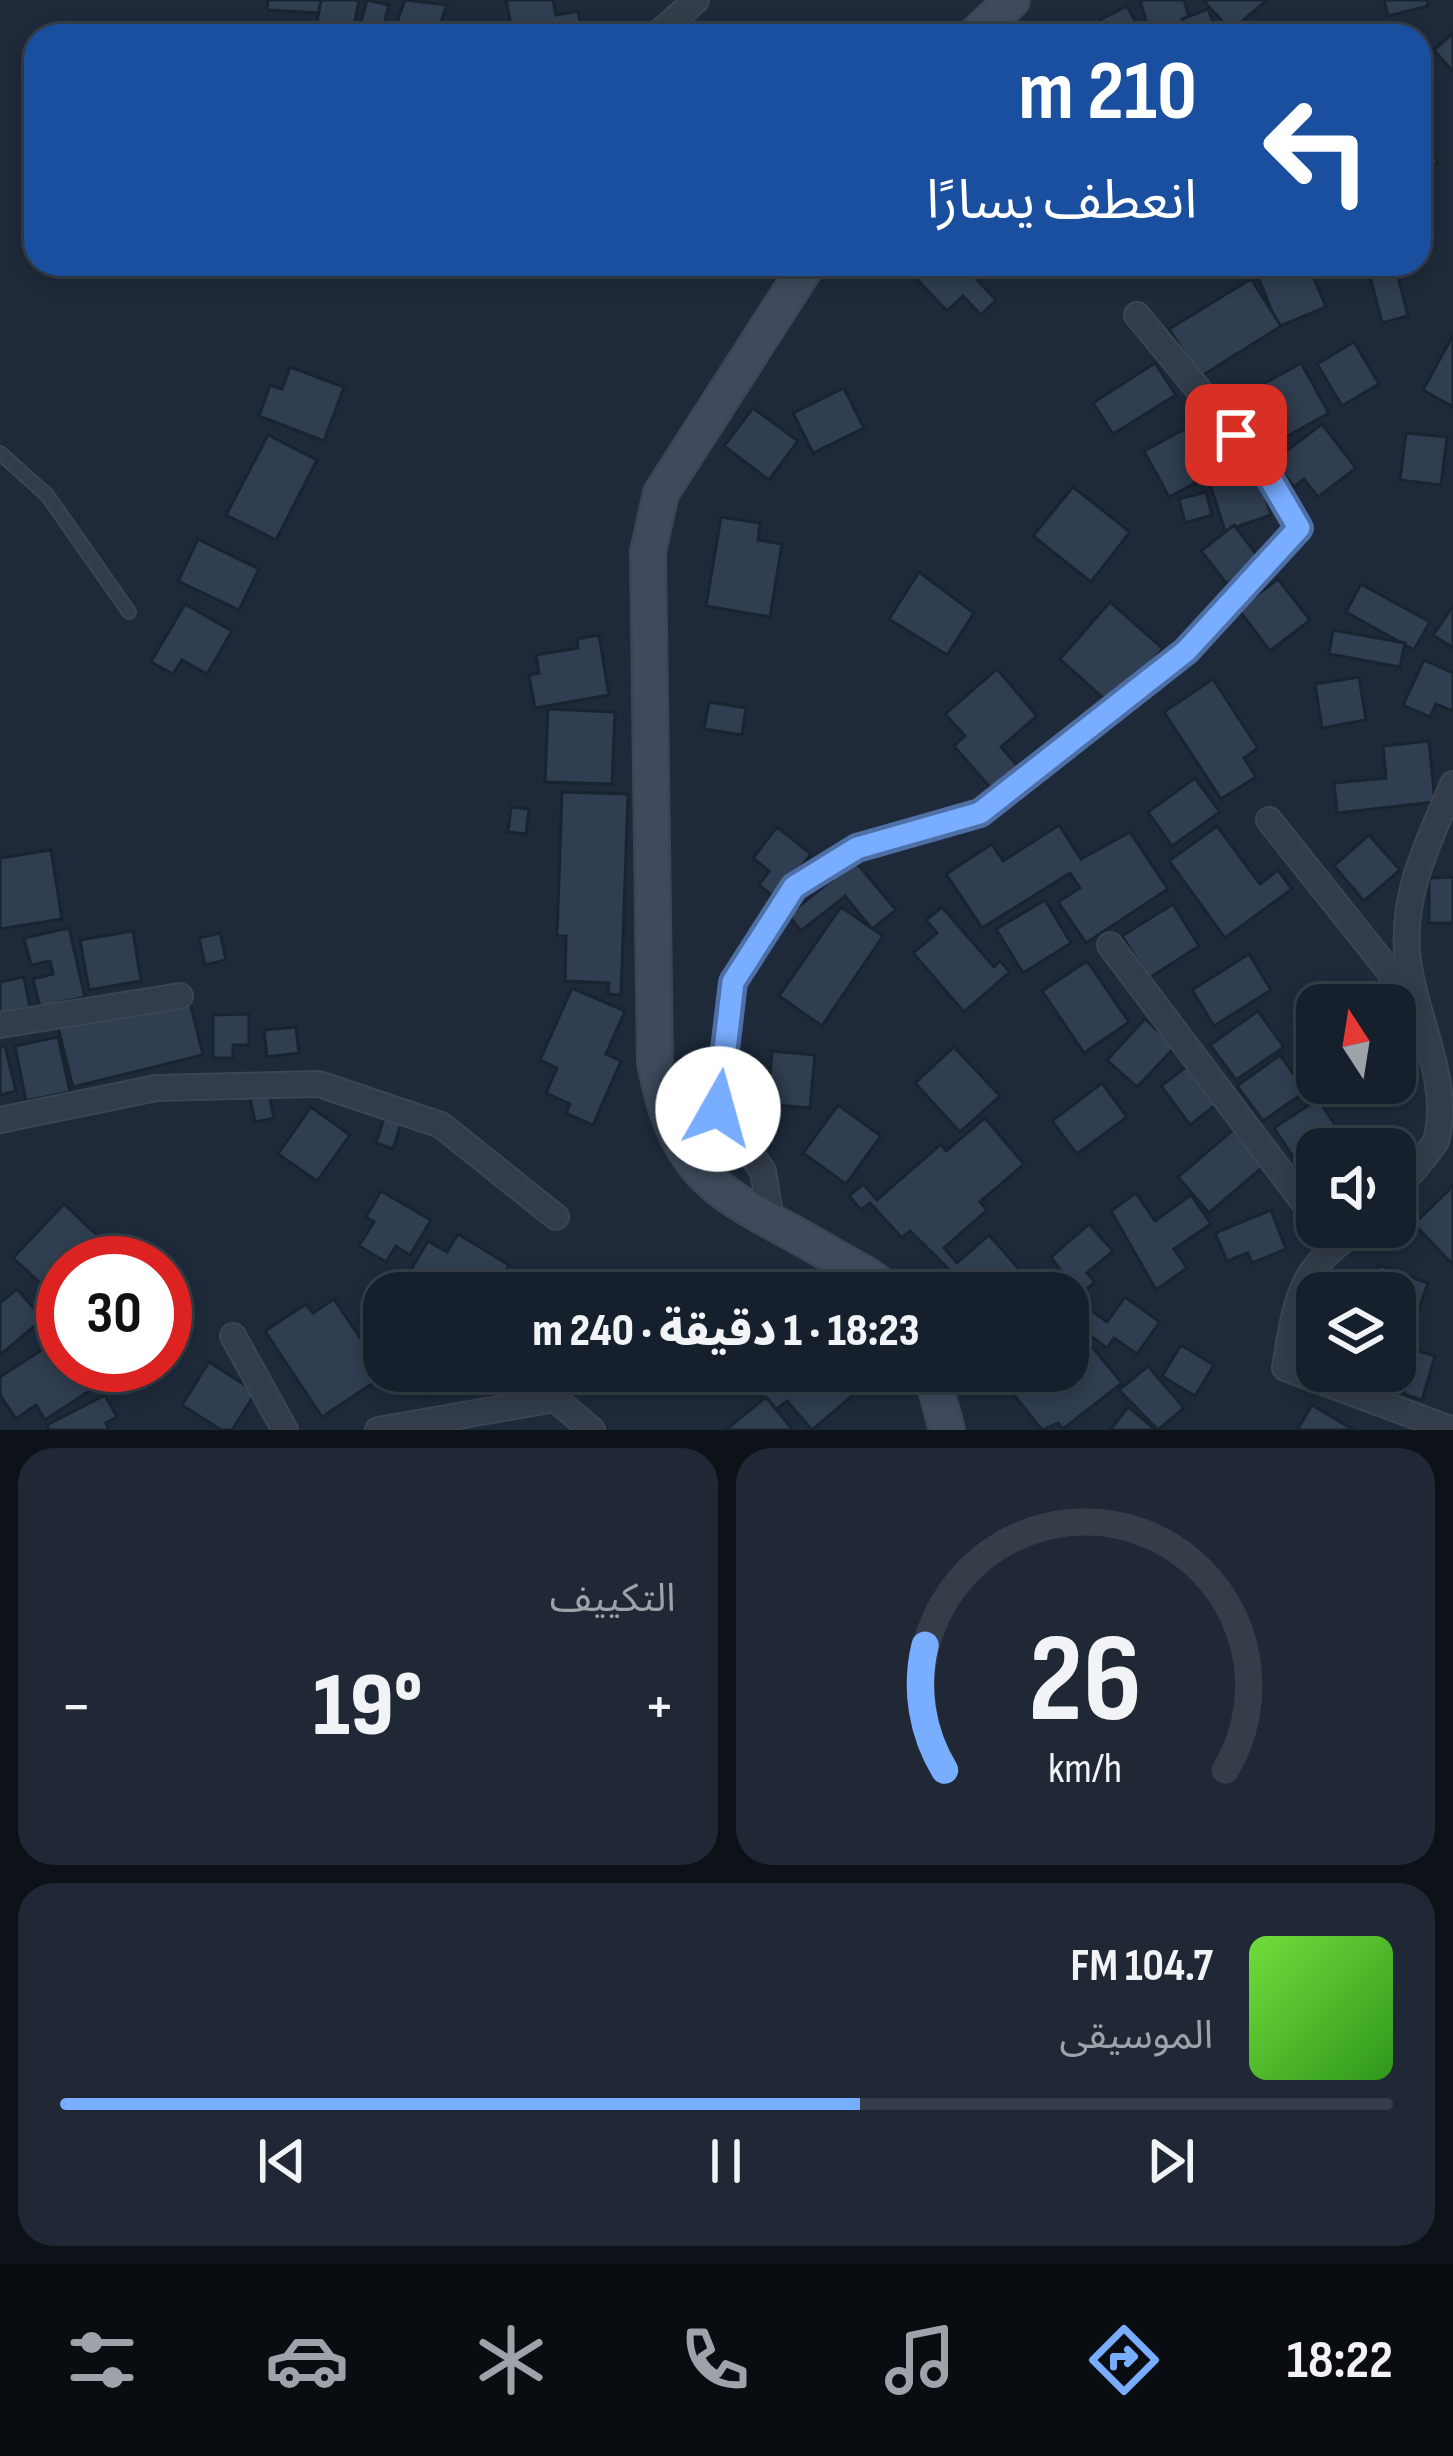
<!DOCTYPE html>
<html lang="ar">
<meta charset="utf-8">
<style>
:root{--surface:#16202c;--page:#1f2834;--text:#f1f3f6;--muted:#9ea3a9;--line:#353e48;--accent:#79adff}
body{margin:0;font-family:"Sofia Sans Condensed","Noto Sans Arabic",sans-serif;background:var(--page);color:var(--text);direction:rtl;height:100vh;display:flex;flex-direction:column;font-size:45px;white-space:nowrap}
*{box-sizing:border-box;margin:0}
p{font-size:39px;color:var(--muted)}
.icon{flex:none;width:66px;height:66px;fill:none;stroke:currentColor;stroke-width:2;stroke-linecap:round;stroke-linejoin:round}
.map{position:relative;height:1430px;overflow:hidden;direction:ltr}
.panel{display:flex;flex-direction:column;gap:18px;padding:18px;background:#0c1218;flex:1}
.panel>*{flex:none}
.hud{position:absolute;left:24px;top:24px;width:1407px;height:252px;border-radius:36px;box-shadow:0 6px 18px #0003,0 0 0 3px var(--line);direction:rtl;background:#1a4fa0;color:#fff;overflow:hidden}
.needle{width:78px;rotate:348deg}
.buttons{position:absolute;left:1296px;top:984px;display:grid;gap:24px}
.buttons a{display:grid;place-items:center;width:120px;height:120px;border-radius:24px;background:var(--surface);box-shadow:0 6px 18px #0003,0 0 0 3px var(--line);font-size:60px}
.speed{position:absolute;left:36px;top:1236px;display:flex;gap:24px;font-size:60px;font-weight:700;text-align:center}
.speed>*{display:grid;place-content:center;width:156px;height:156px;border-radius:50%;background:var(--surface);box-shadow:0 6px 18px #0003,0 0 0 3px var(--line);line-height:1}
.speed .limit{border:18px solid #d22;background:#fff;color:#111}
.pin{position:absolute;display:grid;place-items:center;width:102px;height:102px;color:#fff;margin:-51px;border-radius:24px;box-shadow:0 6px 18px #0006}
.me{position:absolute;width:132px;margin:-66px;rotate:7deg;stroke-linejoin:round;filter:drop-shadow(0 0 9px #0008)}
.turn{display:flex;align-items:center;gap:42px;height:252px;padding:0 36px;font-size:54px}
.turn .icon{width:156px;height:156px;stroke-width:2.5}
.turn b{display:block;font-size:84px;line-height:102px}
.big{font-size:90px;font-weight:800;line-height:1.1}
.panel .widget{flex:1;display:flex;flex-direction:column;justify-content:center;gap:18px;min-width:0;padding:0 42px;border-radius:36px;background:var(--page)}
.panel .dial{align-items:center;gap:0}
.dial svg{height:312px;overflow:visible;fill:none;stroke:var(--line);stroke-width:7;stroke-linecap:round;text-anchor:middle}
.dial text{fill:var(--text);stroke:none}
.song{display:flex;align-items:center;gap:36px}
.cover{width:144px;height:144px;border-radius:18px;background:linear-gradient(135deg,hsl(100 70% 55%),hsl(110 70% 35%))}
.played{height:12px;border-radius:6px;background:linear-gradient(90deg,var(--accent) 60%,var(--line) 60%)}
.keys{display:flex;justify-content:space-around;direction:ltr}
.heat{display:flex;justify-content:space-between;align-items:center;font-size:66px;direction:ltr}
.panel .tiles{flex:1;display:grid;gap:18px;grid-template-columns:1fr 1fr}
.widget:last-child{grid-column:span 2}
.trip{position:absolute;left:363px;top:1272px;width:726px;height:120px;border-radius:36px;background:var(--surface);box-shadow:0 6px 18px #0003,0 0 0 3px var(--line);font-weight:800;line-height:120px;text-align:center;direction:rtl}
.dock{display:flex;height:192px;justify-content:space-around;align-items:center;background:#090d12;color:var(--muted)}
.dock .icon{width:84px;height:84px}
.dock .active{color:var(--accent)}
.dock b{font-size:54px;color:var(--text)}
.map>svg:first-child{display:block}
.building{fill:#303e51;stroke:#1a2330;stroke-width:3}
.lines{fill:none;stroke-linecap:round;stroke-linejoin:round}
.service-casing{stroke:#3b4553;stroke-width:16}
.minor-casing{stroke:#3b4553;stroke-width:28}
.secondary-casing{stroke:#3b4553;stroke-width:38}
.service{stroke:#323c4a;stroke-width:12}
.minor{stroke:#323c4a;stroke-width:24}
.secondary{stroke:#3f4b5d;stroke-width:33}
.route-casing{stroke:#4f70a6;stroke-width:30}
.route{stroke:#79adff;stroke-width:21}
</style>
<div class="map">
<svg width="1453" height="1430" viewBox="0 0 1453 1430">
<rect width="100%" height="100%" fill="#1e2a3a"/>
<!-- building -->
<g class="building">
<path d="M268,0H321V13L267,10Z"/>
<path d="M321,0H359L354,27L317,22Z"/>
<path d="M367,0L389,5L381,36H357Z"/>
<path d="M405,0L447,5L436,36H392Z"/>
<path d="M506,0H553L556,15L578,11L583,36H513Z"/>
<path d="M1140,0H1184L1190,20L1181,23L1185,36H1150Z"/>
<path d="M1203,0H1267L1231,31Z"/>
<path d="M1384,0H1427L1428,6L1388,16Z"/>
<path d="M1127,6L1143,36H1095L1105,31L1100,20Z"/>
<path d="M1208,9L1219,36H1189L1182,19Z"/>
<path d="M1453,33V70L1452,71L1434,50Z"/>
<path d="M1419,126L1438,163L1419,172Z"/>
<path d="M918,264H962L996,300L981,315L963,296L947,311L910,272Z"/>
<path d="M1268,264H1308L1326,307L1278,327L1255,269Z"/>
<path d="M1396,269L1408,316L1382,323L1370,276Z"/>
<path d="M1251,279L1281,326L1200,377L1169,329Z"/>
<path d="M1453,335V407L1423,390Z"/>
<path d="M1354,342L1379,384L1342,406L1317,364Z"/>
<path d="M1155,363L1176,395L1113,434L1093,403Z"/>
<path d="M1301,363L1329,413L1257,453L1229,403Z"/>
<path d="M290,367L344,387L324,441L259,416L270,385L282,389Z"/>
<path d="M844,388L864,428L813,453L793,413Z"/>
<path d="M753,408L798,441L769,480L724,446Z"/>
<path d="M1196,423L1221,469L1169,497L1144,451Z"/>
<path d="M1322,424L1356,468L1318,497L1304,479L1294,487L1273,461Z"/>
<path d="M1406,433L1447,437L1441,485L1400,480Z"/>
<path d="M268,435L317,460L276,540L226,515Z"/>
<path d="M1257,469L1271,515L1225,531L1210,484Z"/>
<path d="M1073,487L1130,532L1091,582L1033,536Z"/>
<path d="M1206,492L1212,515L1185,523L1179,499Z"/>
<path d="M721,517L760,523L758,540L782,544L770,617L706,606Z"/>
<path d="M1234,525L1260,559L1227,584L1201,551Z"/>
<path d="M198,539L259,569L239,610L178,581Z"/>
<path d="M919,572L974,613L947,655L889,619Z"/>
<path d="M1278,579L1310,620L1270,651L1238,609Z"/>
<path d="M1361,584L1430,622L1414,650L1346,612Z"/>
<path d="M1110,602L1163,649L1112,706L1060,659Z"/>
<path d="M185,604L232,631L207,674L182,660L173,674L151,662Z"/>
<path d="M1453,606V648L1433,635Z"/>
<path d="M1333,630L1405,643L1400,667L1329,654Z"/>
<path d="M599,635L609,695L535,708L529,675L539,673L536,655L578,648L577,639Z"/>
<path d="M1424,660L1453,673V711L1436,704L1430,717L1403,705Z"/>
<path d="M997,669L1037,716L1001,747L1021,770L995,793L954,746L965,736L945,714Z"/>
<path d="M1359,677L1366,720L1322,728L1315,684Z"/>
<path d="M1213,679L1258,748L1244,758L1256,777L1221,799L1164,712Z"/>
<path d="M709,702L746,708L742,735L704,729Z"/>
<path d="M548,709L615,712L612,784L545,782Z"/>
<path d="M1429,741L1435,802L1337,813L1334,783L1386,778L1383,746Z"/>
<path d="M1195,778L1220,812L1172,846L1148,812Z"/>
<path d="M562,792L628,794L621,995L608,994L609,983L565,981L566,936H557Z"/>
<path d="M511,807L529,809L526,834L508,832Z"/>
<path d="M1059,825L1081,859L1130,832L1168,889L1086,943L1058,902L1080,888L1070,873L982,928L946,874L992,844L1003,861Z"/>
<path d="M1217,826L1260,884L1278,870L1292,889L1225,938L1169,861Z"/>
<path d="M777,827L811,854L776,899L759,885L769,871L753,858Z"/>
<path d="M1369,835L1400,870L1364,901L1334,866Z"/>
<path d="M51,850L62,919L0,929V858Z"/>
<path d="M855,861L896,910L872,929L845,896L801,931L788,915Z"/>
<path d="M1453,877V923H1429V878Z"/>
<path d="M1045,900L1071,943L1023,973L996,929Z"/>
<path d="M1173,904L1199,946L1149,978L1122,936Z"/>
<path d="M841,907L883,936L822,1026L779,996Z"/>
<path d="M942,907L994,967L1000,961L1010,972L964,1012L913,953L937,933L926,920Z"/>
<path d="M69,928L85,997L40,1007L33,979L53,974L50,961L31,965L24,938Z"/>
<path d="M133,931L141,981L89,990L80,940Z"/>
<path d="M220,933L226,960L205,965L199,938Z"/>
<path d="M1249,954L1271,990L1214,1026L1192,990Z"/>
<path d="M1087,961L1129,1022L1084,1053L1042,991Z"/>
<path d="M24,977L30,1007L0,1014V982Z"/>
<path d="M572,988L625,1011L606,1054L621,1061L593,1125L566,1113L570,1104L546,1093L557,1068L540,1060Z"/>
<path d="M188,994L203,1055L73,1087L58,1027Z"/>
<path d="M1258,1011L1284,1047L1236,1080L1210,1045Z"/>
<path d="M249,1014V1045H233V1058H213V1015Z"/>
<path d="M1145,1019L1175,1047L1137,1087L1107,1060Z"/>
<path d="M296,1027L299,1053L267,1057L264,1030Z"/>
<path d="M58,1037L70,1092L26,1101L15,1046Z"/>
<path d="M5,1046L16,1091L0,1095V1047Z"/>
<path d="M954,1047L1000,1096L960,1132L915,1083Z"/>
<path d="M772,1051L815,1055L810,1108L767,1104Z"/>
<path d="M1280,1055L1306,1091L1263,1121L1237,1086Z"/>
<path d="M1187,1066L1216,1105L1190,1125L1161,1086Z"/>
<path d="M1102,1083L1127,1117L1077,1154L1052,1121Z"/>
<path d="M267,1085L274,1118L255,1122L248,1088Z"/>
<path d="M1318,1099L1351,1149H1317V1193L1274,1128Z"/>
<path d="M838,1105L881,1136L846,1184L803,1153Z"/>
<path d="M311,1107L350,1135L317,1181L278,1154Z"/>
<path d="M385,1115L402,1121L393,1149L376,1143Z"/>
<path d="M985,1118L1024,1164L980,1202L987,1210L944,1248L957,1263L989,1235L1027,1278L1010,1293H973L910,1231L902,1238L870,1203L861,1210L849,1196L863,1184L877,1200L941,1144L946,1151Z"/>
<path d="M1234,1129L1265,1165L1209,1213L1178,1177Z"/>
<path d="M1453,1186V1265L1414,1224Z"/>
<path d="M381,1191L431,1220L410,1255L396,1246L386,1262L359,1246L374,1222L366,1217Z"/>
<path d="M1136,1193L1155,1221L1191,1195L1211,1224L1174,1249L1187,1268L1156,1290L1111,1211Z"/>
<path d="M64,1204L103,1241L82,1263H63V1283L52,1294L13,1258Z"/>
<path d="M1271,1210L1286,1249L1252,1263L1248,1253L1227,1261L1215,1233Z"/>
<path d="M1089,1224L1113,1251L1087,1273L1095,1282L1079,1296L1051,1257Z"/>
<path d="M458,1234L509,1265L492,1293H435L407,1276L428,1241L447,1252Z"/>
<path d="M1379,1265L1428,1283L1410,1334L1395,1329V1293H1369Z"/>
<path d="M17,1289L43,1319L0,1355V1303Z"/>
<path d="M1125,1297L1160,1322L1137,1354L1114,1338L1107,1348L1068,1319L1079,1302L1107,1322Z"/>
<path d="M334,1299L385,1375L322,1417L265,1331L306,1304L313,1313Z"/>
<path d="M1069,1319L1122,1383L1063,1429L1058,1423L1042,1430L998,1375L1068,1371Z"/>
<path d="M63,1336V1365H88L100,1384L45,1420L36,1405L16,1419L0,1395V1377Z"/>
<path d="M1395,1344L1435,1356L1422,1400L1404,1394L1406,1388L1354,1373L1395,1371Z"/>
<path d="M1181,1345L1214,1365L1195,1396L1162,1376Z"/>
<path d="M209,1362L256,1392L232,1430H221L182,1405Z"/>
<path d="M1148,1366L1184,1408L1158,1430L1119,1390Z"/>
<path d="M408,1371H465L427,1398Z"/>
<path d="M497,1371H553L527,1399Z"/>
<path d="M778,1371H865L872,1379L812,1430L787,1401L774,1411L757,1389Z"/>
<path d="M105,1395L117,1417L106,1423L109,1430H49L47,1425Z"/>
<path d="M766,1397L793,1430H726Z"/>
<path d="M1312,1405L1354,1430H1297Z"/>
<path d="M1128,1407L1156,1430H1110Z"/>
</g>
<g class="lines">
<defs>
<path id="service" d="M0,453L47,495L129,612"/>
<g id="minor">
<path d="M656,36L696,0"/>
<path d="M1269,820L1414,1002"/>
<path d="M1110,945L1317,1220"/>
<path d="M0,1025L180,996"/>
<path d="M0,1120L156,1088L319,1084L441,1125L556,1217"/>
<path d="M1395,1191C1409,1174 1425,1159 1436,1141C1453,1080 1411,1012 1407,950C1403,889 1430,839 1453,784"/>
<path d="M771,1220L763,1171L718,1109L733,983L794,887L857,848L980,813L1186,651L1299,528L1265,470L1137,315"/>
<path d="M1364,1227C1299,1264 1296,1300 1285,1368L1453,1430"/>
<path d="M233,1336L285,1430"/>
<path d="M378,1430L555,1399L592,1430"/>
</g>
<g id="secondary">
<path d="M974,36L1012,0"/>
<path d="M808,264L661,493L648,552L655,1062C678,1187 725,1193 826,1252C847,1265 872,1275 889,1293"/>
<path d="M931,1371L947,1430"/>
</g>
</defs>
<!-- service casing -->
<use href="#service" class="service-casing"/>
<!-- minor casing -->
<use href="#minor" class="minor-casing"/>
<!-- secondary casing -->
<use href="#secondary" class="secondary-casing"/>
<!-- service -->
<use href="#service" class="service"/>
<!-- minor -->
<use href="#minor" class="minor"/>
<!-- secondary -->
<use href="#secondary" class="secondary"/>
</g>
<g class="lines">
<defs>
<path id="route" d="M718,1109L733,982L794,887L857,848L980,813L1186,651L1299,528L1265,470L1236,435"/>
</defs>
<!-- route casing -->
<use href="#route" class="route-casing"/>
<!-- route -->
<use href="#route" class="route"/>
</g>
</svg>
<div class="buttons">
<a><svg class="needle" viewBox="-14 -14 28 28"><path d="M0-13l5 13h-10z" fill="#e53935"/><path d="M0 13l5-13h-10z" fill="#9ea3a9"/></svg></a>
<a><svg class="icon" aria-label="sound" viewBox="0 0 24 24"><path d="M4 9h4l5-4v14l-5-4H4zM17 9q2 3 0 6"/></svg></a>
<a><svg class="icon" aria-label="layers" viewBox="0 0 24 24"><path d="M12 4l9 5-9 5-9-5zM3 14l9 5 9-5"/></svg></a>
</div>
<div class="speed"><div class="limit">30</div></div>
<div class="pin" style="left:1236px;top:435px;background:#d93025"><svg class="icon" aria-label="arrive" viewBox="0 0 24 24"><path d="M6 21V4h12l-3 4 3 4H6"/></svg></div>
<svg class="me" style="left:718px;top:1109px" viewBox="-20 -20 40 40"><circle r="19" fill="#fff"/><path d="M0-13L10 11 0 6-10 11z" fill="#79adff"/></svg>
<div class="trip">18:23 · 1 دقيقة · 240 m</div>
<div class="hud">
<div class="turn"><svg class="icon" aria-label="left" viewBox="0 0 24 24"><path d="M17 20v-9H6M10 6l-5 5 5 5"/></svg><div><b>210 m</b>انعطف يسارًا</div></div>
</div>
</div>
<section class="panel">
<div class="tiles">
<div class="widget dial"><svg viewBox="0 0 100 80">
<path d="M14 69A42 42 0 1 1 86 69"/>
<path d="M14 69A42 42 0 0 1 9 37" stroke="#79adff"/>
<text x="50" y="56" font-size="32" font-weight="700">26</text>
<text x="50" y="72" font-size="11">km/h</text>
</svg></div>
<div class="widget"><p>التكييف</p>
<div class="heat"><a>−</a><b class="big">19°</b><a>+</a></div>
</div>
<div class="widget">
<div class="song"><i class="cover"></i><div><b>104.7 FM</b><p>الموسيقى</p></div></div>
<div class="played"></div>
<div class="keys"><svg class="icon" aria-label="previous" viewBox="0 0 24 24"><path d="M18 5L8 12l10 7zM5 5v14"/></svg><svg class="icon" aria-label="pause" viewBox="0 0 24 24"><path d="M8 5v14M16 5v14"/></svg><svg class="icon" aria-label="next" viewBox="0 0 24 24"><path d="M6 5l10 7-10 7zM19 5v14"/></svg></div>
</div>
</div>
</section>
<nav class="dock">
<b>18:22</b>
<svg class="icon active" aria-label="directions" viewBox="0 0 24 24"><path d="M12 3l9 9-9 9-9-9zM9 14v-3h6M13 9l2 2-2 2"/></svg>
<svg class="icon" aria-label="music" viewBox="0 0 24 24"><path d="M9 18V5l10-2v13"/><circle cx="6" cy="18" r="3"/><circle cx="16" cy="16" r="3"/></svg>
<svg class="icon" aria-label="phone" viewBox="0 0 24 24"><path d="M5 4h4l2 5-3 2q2 4 5 5l2-3 5 2v4C11 20 4 13 5 4z"/></svg>
<svg class="icon" aria-label="climate" viewBox="0 0 24 24"><path d="M12 3v18M4 7l16 10M4 17L20 7"/></svg>
<svg class="icon" aria-label="car" viewBox="0 0 24 24"><path d="M5 17H2v-5l4-1 3-4h7l3 4 3 1v5h-3M9 17h6M6 11h13"/><circle cx="7" cy="17" r="2"/><circle cx="17" cy="17" r="2"/></svg>
<svg class="icon" aria-label="filters" viewBox="0 0 24 24"><path d="M4 7h16M4 17h16"/><circle cx="9" cy="7" r="2"/><circle cx="15" cy="17" r="2"/></svg>
</nav>
